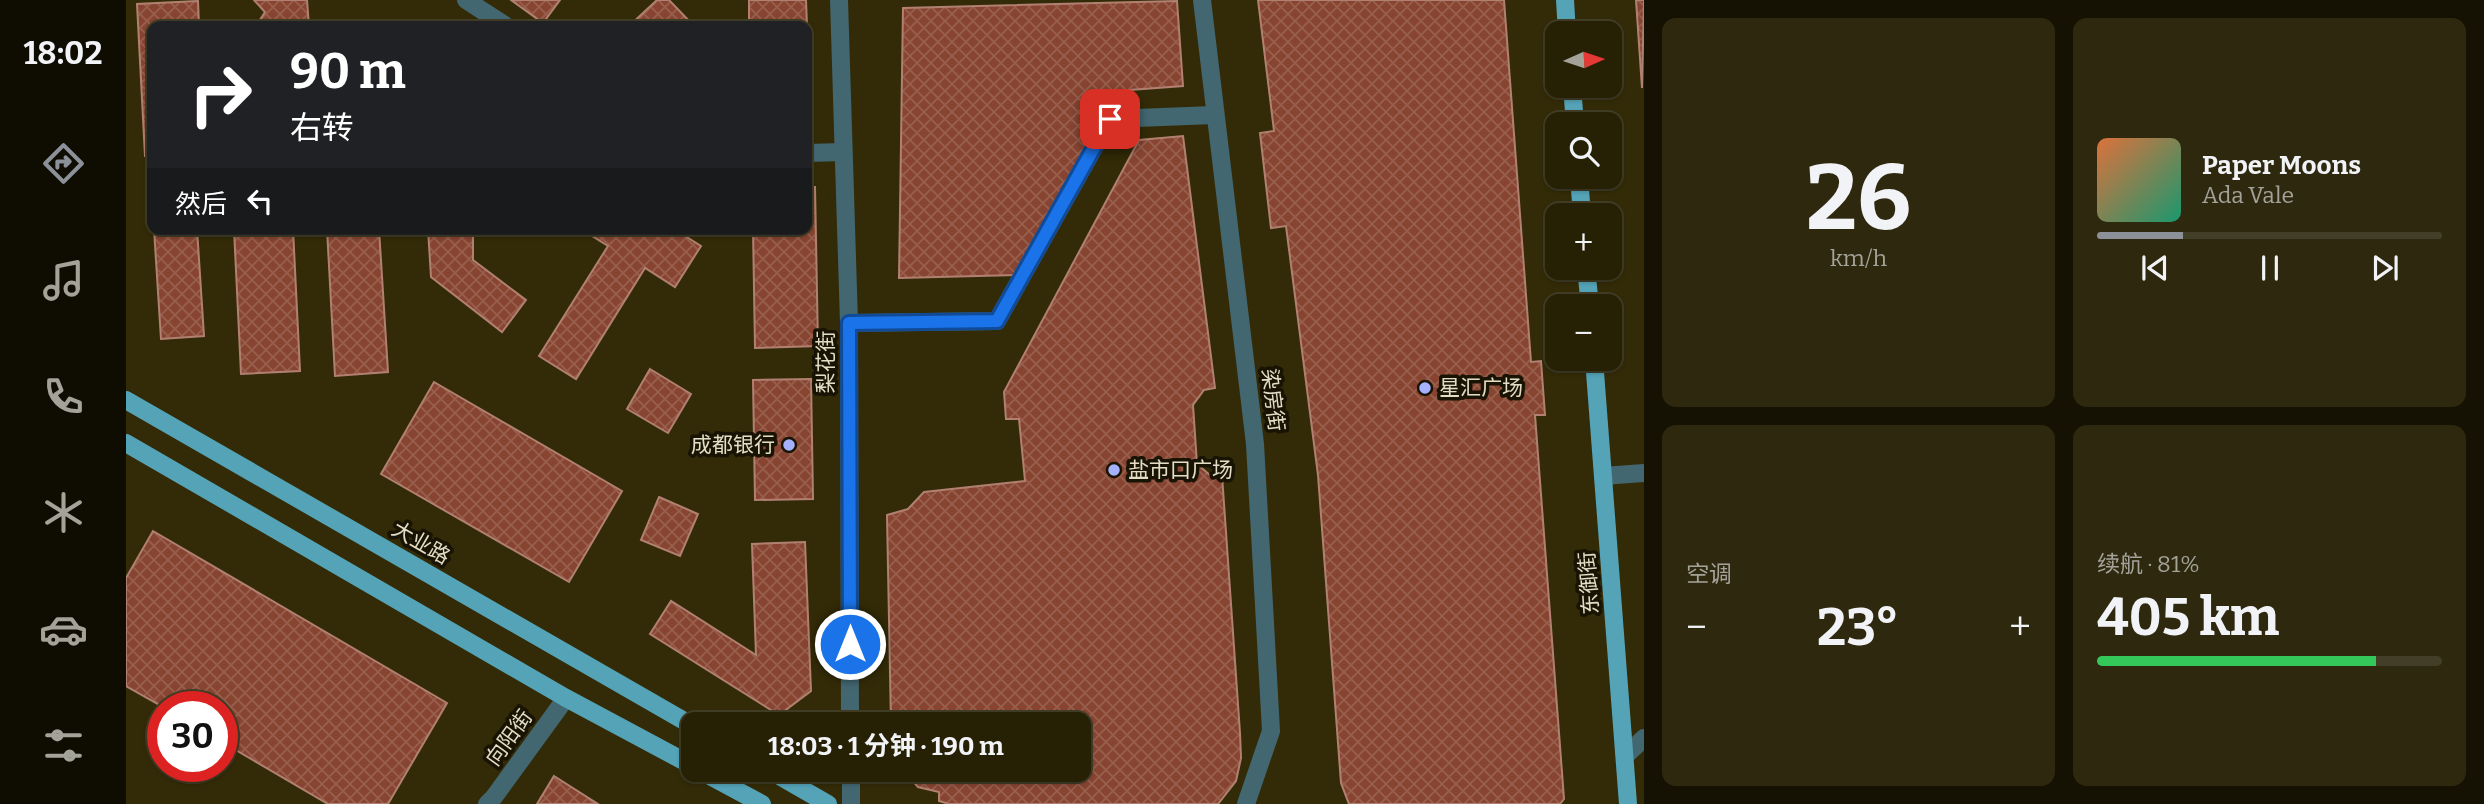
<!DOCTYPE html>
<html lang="zh">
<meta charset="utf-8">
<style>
:root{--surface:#262005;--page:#2e280f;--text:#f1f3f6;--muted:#a4a39a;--line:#423e27;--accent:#8c9099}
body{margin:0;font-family:Bitter,"Noto Sans SC",serif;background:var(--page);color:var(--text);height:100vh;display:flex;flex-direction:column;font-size:26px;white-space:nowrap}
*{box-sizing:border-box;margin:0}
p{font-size:23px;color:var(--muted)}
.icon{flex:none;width:38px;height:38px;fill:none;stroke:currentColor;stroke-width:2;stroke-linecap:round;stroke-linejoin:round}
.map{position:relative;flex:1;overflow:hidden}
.side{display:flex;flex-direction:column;gap:18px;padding:18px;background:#151203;width:840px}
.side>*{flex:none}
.guide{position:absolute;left:21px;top:21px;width:665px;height:214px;border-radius:14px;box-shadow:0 2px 5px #0004,0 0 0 2px var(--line);background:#202124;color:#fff;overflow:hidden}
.needle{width:46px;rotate:87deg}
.fabs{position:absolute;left:1419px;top:21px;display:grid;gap:14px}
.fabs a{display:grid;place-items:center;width:77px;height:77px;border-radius:14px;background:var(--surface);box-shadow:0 2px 5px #0004,0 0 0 2px var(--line);font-size:35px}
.speed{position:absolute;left:21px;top:691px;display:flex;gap:14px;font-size:35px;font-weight:700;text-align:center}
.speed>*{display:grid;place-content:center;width:91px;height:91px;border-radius:50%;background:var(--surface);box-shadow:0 2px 5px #0004,0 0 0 2px var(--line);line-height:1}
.speed .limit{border:10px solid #d22;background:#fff;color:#111}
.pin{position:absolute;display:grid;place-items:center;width:60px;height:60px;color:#fff;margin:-30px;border-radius:14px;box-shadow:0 4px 10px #0006}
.me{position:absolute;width:77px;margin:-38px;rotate:0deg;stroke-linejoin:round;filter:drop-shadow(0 0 5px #0008)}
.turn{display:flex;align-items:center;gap:24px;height:147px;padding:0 28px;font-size:32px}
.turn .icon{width:91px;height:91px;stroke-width:2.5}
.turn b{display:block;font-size:49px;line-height:60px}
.then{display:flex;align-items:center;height:66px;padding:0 28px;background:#0003;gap:14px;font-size:26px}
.big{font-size:52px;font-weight:700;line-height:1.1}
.side .tile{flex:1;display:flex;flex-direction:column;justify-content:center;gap:10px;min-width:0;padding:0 24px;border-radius:14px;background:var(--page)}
.side .dial{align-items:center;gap:0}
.dial b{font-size:91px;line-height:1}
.song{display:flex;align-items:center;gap:21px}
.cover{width:84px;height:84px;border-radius:10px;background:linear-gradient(135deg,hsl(20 70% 55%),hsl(160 70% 35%))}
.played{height:7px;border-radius:4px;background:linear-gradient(90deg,var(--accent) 25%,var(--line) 25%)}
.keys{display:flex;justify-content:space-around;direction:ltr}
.heat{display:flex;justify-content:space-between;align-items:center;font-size:38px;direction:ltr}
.charge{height:10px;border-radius:5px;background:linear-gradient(90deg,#34c759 81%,var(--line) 0)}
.side .tiles{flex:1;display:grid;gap:18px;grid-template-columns:repeat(2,1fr)}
.trip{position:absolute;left:555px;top:712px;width:410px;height:70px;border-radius:14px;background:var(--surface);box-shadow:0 2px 5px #0004,0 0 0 2px var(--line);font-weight:700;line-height:70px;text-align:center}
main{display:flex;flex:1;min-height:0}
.tab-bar{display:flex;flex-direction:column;width:126px;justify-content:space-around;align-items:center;background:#0f0d02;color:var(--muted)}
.tab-bar .icon{width:49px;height:49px}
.tab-bar .current{color:var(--accent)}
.tab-bar b{font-size:32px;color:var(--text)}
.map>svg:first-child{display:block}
.building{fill:url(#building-cross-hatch);stroke:#b18071;stroke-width:2}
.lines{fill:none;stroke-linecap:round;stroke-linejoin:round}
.minor{stroke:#436771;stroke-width:18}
.major{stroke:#54a3b7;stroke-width:18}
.route-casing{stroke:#114b97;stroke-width:18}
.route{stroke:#1a73e8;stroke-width:12}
.poi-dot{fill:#a5b1fc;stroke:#181303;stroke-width:2.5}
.labels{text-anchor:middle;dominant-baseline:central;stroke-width:7;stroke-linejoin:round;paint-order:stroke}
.street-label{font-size:21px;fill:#e3ddc5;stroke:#181303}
.poi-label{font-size:21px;fill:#e3ddc5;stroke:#181303;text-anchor:start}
</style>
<main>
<nav class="tab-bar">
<b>18:02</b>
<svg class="icon current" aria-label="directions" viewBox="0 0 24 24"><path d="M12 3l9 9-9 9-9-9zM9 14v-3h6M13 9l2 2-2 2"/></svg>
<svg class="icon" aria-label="music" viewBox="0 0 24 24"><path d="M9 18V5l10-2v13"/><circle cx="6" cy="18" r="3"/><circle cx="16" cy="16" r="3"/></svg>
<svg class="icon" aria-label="phone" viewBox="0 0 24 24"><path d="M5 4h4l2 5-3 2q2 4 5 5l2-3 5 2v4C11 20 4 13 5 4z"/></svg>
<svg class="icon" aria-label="climate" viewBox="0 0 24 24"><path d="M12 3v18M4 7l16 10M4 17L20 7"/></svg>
<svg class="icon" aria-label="car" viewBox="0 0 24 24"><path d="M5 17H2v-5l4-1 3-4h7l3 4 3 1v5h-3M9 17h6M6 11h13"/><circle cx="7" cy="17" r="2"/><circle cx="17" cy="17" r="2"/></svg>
<svg class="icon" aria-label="filters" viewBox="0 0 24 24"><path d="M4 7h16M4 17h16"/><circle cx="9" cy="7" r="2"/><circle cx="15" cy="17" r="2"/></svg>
</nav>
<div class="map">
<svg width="1518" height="804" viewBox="0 0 1518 804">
<defs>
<pattern id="building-cross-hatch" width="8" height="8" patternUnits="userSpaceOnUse" patternTransform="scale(1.75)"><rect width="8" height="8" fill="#874431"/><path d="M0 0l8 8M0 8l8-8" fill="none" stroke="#985f4d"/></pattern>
</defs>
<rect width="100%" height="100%" fill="#332b07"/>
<!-- building -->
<g class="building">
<path d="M128,0H181L183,26H130L139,12Z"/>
<path d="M385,0H434L417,23Z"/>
<path d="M531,0H543L568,26H503Z"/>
<path d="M623,0H680L681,26H623Z"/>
<path d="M1132,0H1378L1405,362L1415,361L1419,415H1409L1438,799L1434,804H1223L1215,783L1192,475L1160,226L1145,228L1134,133L1148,131Z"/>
<path d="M1510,0H1518L1516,88Z"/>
<path d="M72,1L73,26H26V156H19L11,4Z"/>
<path d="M1051,1L1057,86L990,91L892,275L773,278L777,8Z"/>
<path d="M357,21L358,26H296Z"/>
<path d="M681,32L683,134H681Z"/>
<path d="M1057,136L1089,388L1078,390L1067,405L1071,464L1085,476L1096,475L1114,733L1115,758L1110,781L1092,804H823L813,801V792L792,787L777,770H952V724H765L761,515L782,509L798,492L899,481L893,419H880L878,392L1013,140Z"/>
<path d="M681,187H689L692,346L629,348L627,229H681Z"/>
<path d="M28,229H71L78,336L35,339Z"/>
<path d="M108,229H167L174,371L115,374Z"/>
<path d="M201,229H253L262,372L209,376Z"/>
<path d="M302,229H347V260L400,300L376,332L305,277Z"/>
<path d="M455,229H548L575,246L549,287L519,268L450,379L413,356L482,246Z"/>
<path d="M524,369L565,394L542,433L501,409Z"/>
<path d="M685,379L687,499L629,500L627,380Z"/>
<path d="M308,382L496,491L443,582L255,474Z"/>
<path d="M533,497L572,514L554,556L515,540Z"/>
<path d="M27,531L321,703L262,804H202L96,742V707H37L0,686V578Z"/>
<path d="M679,542L685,691L653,715L524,634L545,601L630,655L626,544Z"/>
<path d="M428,776L472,804H411Z"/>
</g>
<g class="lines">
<!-- minor -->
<g class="minor">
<path d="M340,0L380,26"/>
<path d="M713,0L723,323L724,724"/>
<path d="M1076,0L1129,444L1145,731L1120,804"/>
<path d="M681,153L717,152"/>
<path d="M723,323L871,321L984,119L1088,115"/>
<path d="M1477,476L1518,473"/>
<path d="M1499,756L1518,738"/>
<path d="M725,770V804"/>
<path d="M361,804L368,797L440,698"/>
</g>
<!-- major -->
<g class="major">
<path d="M1439,0L1441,33"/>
<path d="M1446,86L1449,124"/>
<path d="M1453,177L1456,215"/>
<path d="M1460,268L1464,306"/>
<path d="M1468,359L1502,804"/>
<path d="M0,400L567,726"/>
<path d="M0,443L440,698L567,766"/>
<path d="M573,770L636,804"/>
<path d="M643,770L702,804"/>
</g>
</g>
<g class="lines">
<defs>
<path id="route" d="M724,644L723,323L871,321L984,119"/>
</defs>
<!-- route casing -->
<use href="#route" class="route-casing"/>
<!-- route -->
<use href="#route" class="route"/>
</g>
<!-- markers -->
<g class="poi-dot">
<circle cx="1299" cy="388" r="7"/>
<circle cx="663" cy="445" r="7"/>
<circle cx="988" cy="470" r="7"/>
</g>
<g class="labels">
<!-- street labels -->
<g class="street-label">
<text transform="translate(700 362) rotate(-90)">梨花街</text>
<text transform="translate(1147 400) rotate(83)">染房街</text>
<text transform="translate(295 543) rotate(30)">大业路</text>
<text transform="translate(1463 583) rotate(-94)">东御街</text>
<text transform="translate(383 738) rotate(-54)">向阳街</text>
</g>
<!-- poi labels -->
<g class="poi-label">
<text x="1313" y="388">星汇广场</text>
<text x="649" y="445" text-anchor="end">成都银行</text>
<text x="1002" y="470">盐市口广场</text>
</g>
</g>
</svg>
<div class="fabs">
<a><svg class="needle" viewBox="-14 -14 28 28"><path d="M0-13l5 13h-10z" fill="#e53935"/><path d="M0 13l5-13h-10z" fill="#a4a39a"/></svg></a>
<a><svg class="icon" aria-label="search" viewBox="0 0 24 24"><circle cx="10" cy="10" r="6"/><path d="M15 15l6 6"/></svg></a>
<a>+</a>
<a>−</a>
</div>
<div class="speed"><div class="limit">30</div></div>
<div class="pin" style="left:984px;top:119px;background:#d93025"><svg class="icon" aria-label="arrive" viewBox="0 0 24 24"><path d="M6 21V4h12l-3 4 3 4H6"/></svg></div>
<svg class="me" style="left:724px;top:644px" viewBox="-20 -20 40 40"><circle r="17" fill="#1a73e8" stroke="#fff" stroke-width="3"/><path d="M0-11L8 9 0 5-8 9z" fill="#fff"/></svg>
<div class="trip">18:03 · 1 分钟 · 190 m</div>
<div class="guide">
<div class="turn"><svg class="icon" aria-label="right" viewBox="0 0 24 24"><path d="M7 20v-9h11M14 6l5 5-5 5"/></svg><div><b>90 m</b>右转</div></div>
<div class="then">然后<svg class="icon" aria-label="left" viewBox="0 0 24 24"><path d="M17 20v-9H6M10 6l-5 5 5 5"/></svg></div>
</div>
</div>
<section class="side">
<div class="tiles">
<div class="tile dial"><b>26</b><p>km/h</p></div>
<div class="tile">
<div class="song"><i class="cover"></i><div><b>Paper Moons</b><p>Ada Vale</p></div></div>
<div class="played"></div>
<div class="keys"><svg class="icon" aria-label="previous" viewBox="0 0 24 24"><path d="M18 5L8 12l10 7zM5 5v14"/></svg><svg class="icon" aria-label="pause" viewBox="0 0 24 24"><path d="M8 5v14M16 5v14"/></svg><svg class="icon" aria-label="next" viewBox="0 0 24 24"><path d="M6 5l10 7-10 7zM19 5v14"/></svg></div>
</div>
<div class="tile"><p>空调</p>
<div class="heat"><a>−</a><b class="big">23°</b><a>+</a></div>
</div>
<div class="tile"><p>续航 · 81%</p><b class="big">405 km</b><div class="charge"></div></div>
</div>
</section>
</main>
